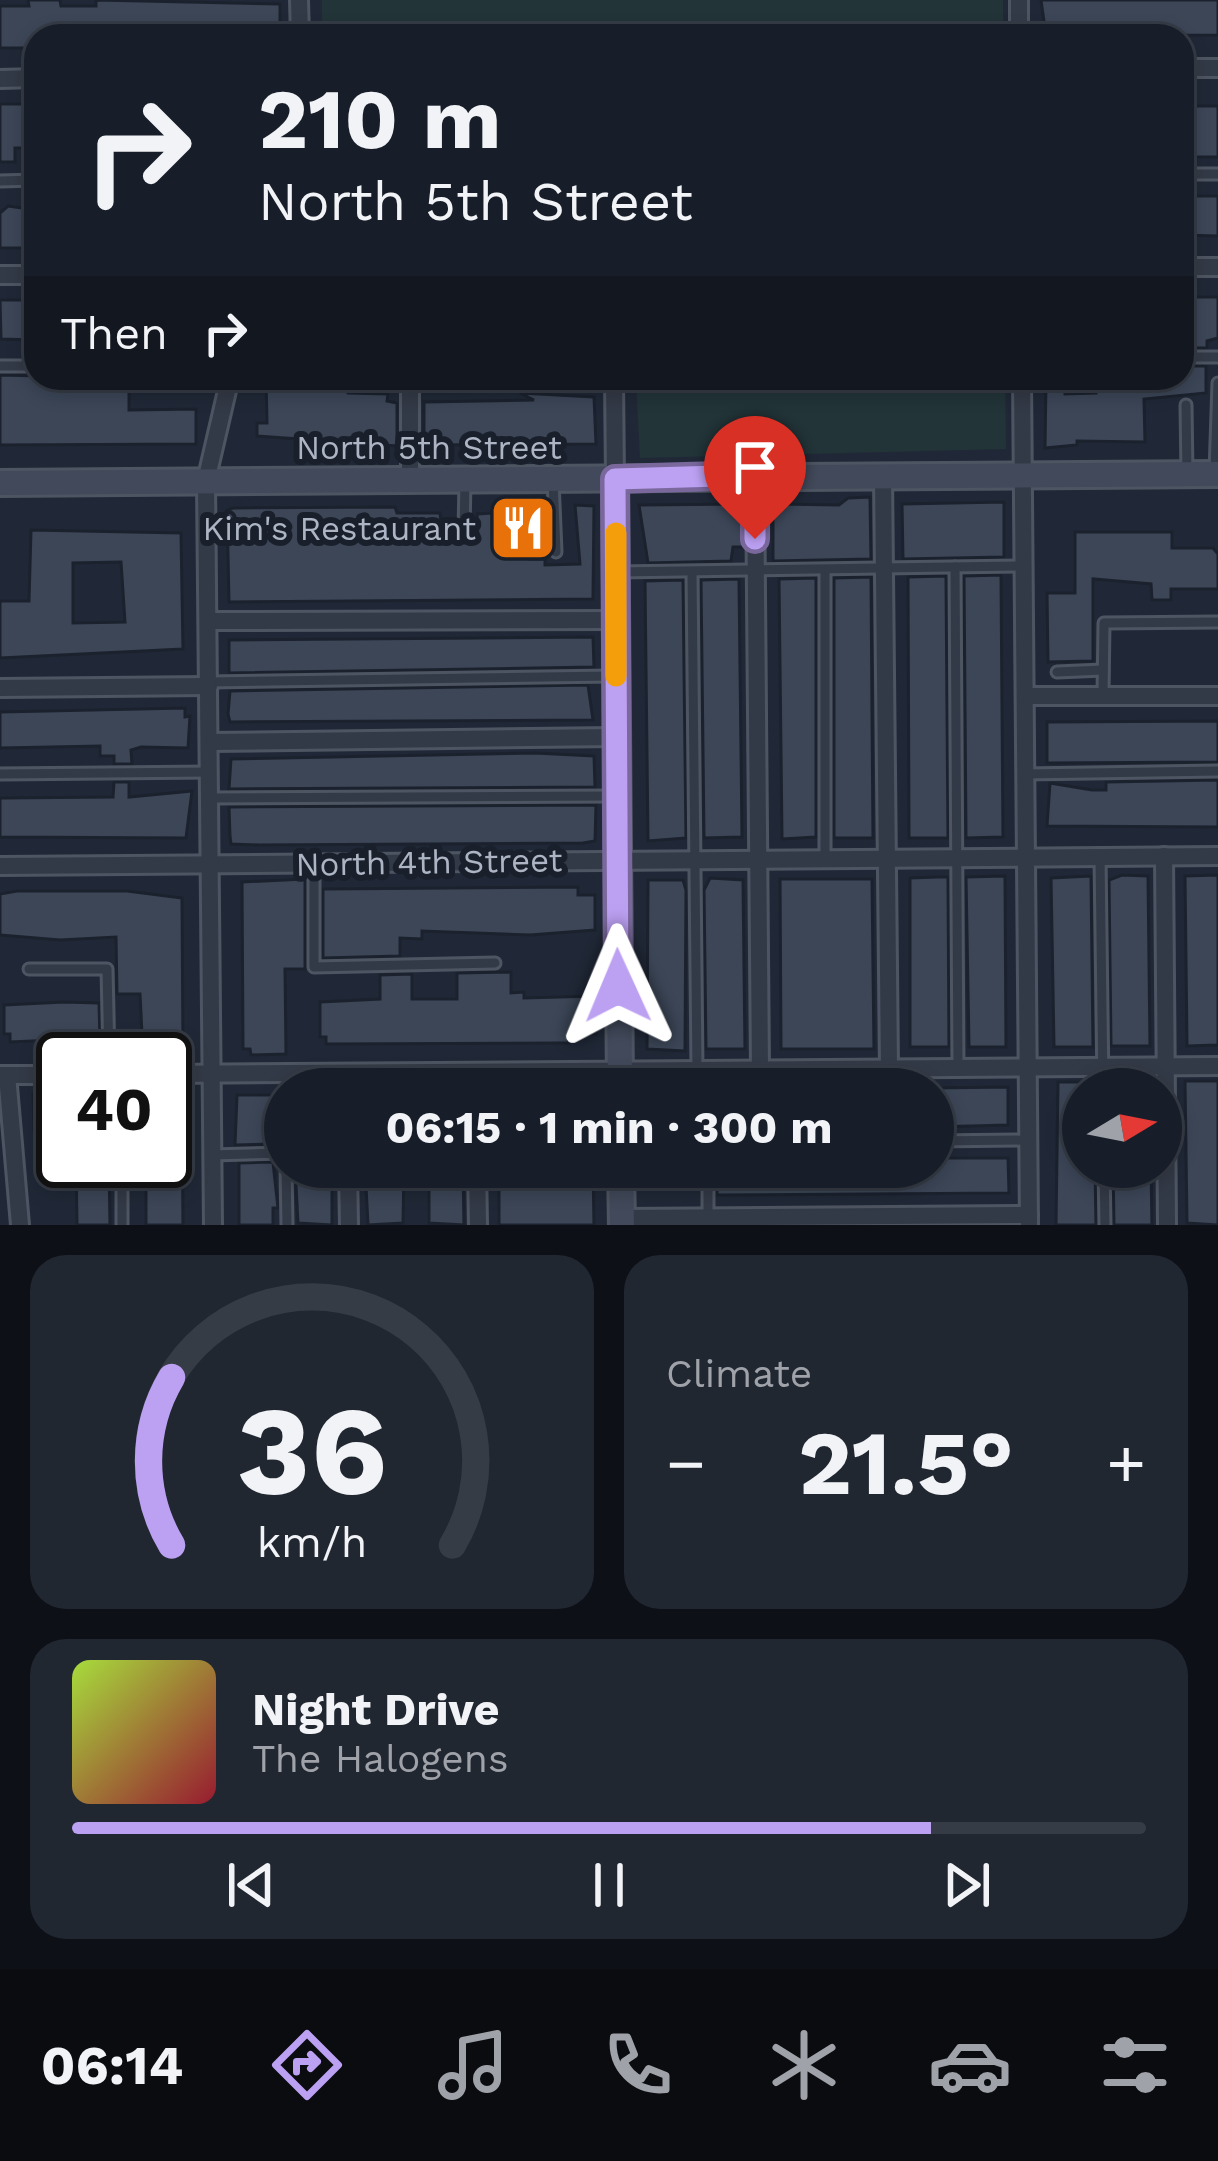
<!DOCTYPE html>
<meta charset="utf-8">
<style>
:root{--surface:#181e29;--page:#212731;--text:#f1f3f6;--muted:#9fa2a8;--line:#363c46;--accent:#bca0f2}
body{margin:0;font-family:"Work Sans",sans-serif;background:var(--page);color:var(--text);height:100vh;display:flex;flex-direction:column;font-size:45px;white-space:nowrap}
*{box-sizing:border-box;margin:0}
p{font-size:39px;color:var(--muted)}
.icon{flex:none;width:66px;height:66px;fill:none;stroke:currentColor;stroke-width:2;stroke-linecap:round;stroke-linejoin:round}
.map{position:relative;height:1225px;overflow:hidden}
.sheet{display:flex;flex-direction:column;gap:30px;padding:30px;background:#0d1017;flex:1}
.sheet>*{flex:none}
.guide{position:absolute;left:24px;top:24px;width:1170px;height:366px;border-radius:36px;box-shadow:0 6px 18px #0003,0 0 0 3px var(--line);background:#181e29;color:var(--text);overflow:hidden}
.needle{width:78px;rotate:80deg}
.buttons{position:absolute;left:1062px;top:1068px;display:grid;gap:24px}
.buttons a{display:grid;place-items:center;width:120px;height:120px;border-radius:50%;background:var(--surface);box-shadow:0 6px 18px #0003,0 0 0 3px var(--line);font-size:60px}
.speed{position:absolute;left:36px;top:1032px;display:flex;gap:24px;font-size:60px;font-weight:700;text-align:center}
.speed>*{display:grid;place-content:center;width:156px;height:156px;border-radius:50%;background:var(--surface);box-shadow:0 6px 18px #0003,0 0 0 3px var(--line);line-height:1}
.speed .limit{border:6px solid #111;border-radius:18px;background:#fff;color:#111}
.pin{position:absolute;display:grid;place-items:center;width:102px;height:102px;color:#fff;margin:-123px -51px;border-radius:50% 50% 50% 0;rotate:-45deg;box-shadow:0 0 12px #0007}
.pin .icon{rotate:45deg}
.me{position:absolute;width:132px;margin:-66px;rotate:359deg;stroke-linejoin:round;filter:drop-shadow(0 0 9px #0008)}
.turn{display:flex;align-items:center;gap:42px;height:252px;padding:0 36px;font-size:54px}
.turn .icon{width:156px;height:156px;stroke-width:2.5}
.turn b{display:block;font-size:84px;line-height:102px}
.then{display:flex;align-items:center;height:114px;padding:0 36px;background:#0003;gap:24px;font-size:45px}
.big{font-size:90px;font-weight:700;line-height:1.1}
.sheet .card{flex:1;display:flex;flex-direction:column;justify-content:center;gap:18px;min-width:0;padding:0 42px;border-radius:36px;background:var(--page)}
.sheet .dial{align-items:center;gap:0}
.dial svg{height:312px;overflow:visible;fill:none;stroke:var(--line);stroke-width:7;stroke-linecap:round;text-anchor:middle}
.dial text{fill:var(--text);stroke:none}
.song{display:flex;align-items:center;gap:36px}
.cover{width:144px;height:144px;border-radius:18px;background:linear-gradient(135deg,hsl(80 70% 55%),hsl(350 70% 35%))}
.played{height:12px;border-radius:6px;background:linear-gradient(90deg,var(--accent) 80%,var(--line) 80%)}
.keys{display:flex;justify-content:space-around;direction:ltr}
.heat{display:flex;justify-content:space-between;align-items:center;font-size:66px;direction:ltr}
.sheet .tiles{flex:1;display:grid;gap:30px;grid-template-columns:1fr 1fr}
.card:last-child{grid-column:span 2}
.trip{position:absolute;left:264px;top:1068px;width:690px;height:120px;border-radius:60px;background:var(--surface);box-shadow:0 6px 18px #0003,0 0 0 3px var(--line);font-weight:700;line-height:120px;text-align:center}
.menu{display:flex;height:192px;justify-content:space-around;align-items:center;background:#0a0c10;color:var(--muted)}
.menu .icon{width:84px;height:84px}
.menu .on{color:var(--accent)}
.menu b{font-size:54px;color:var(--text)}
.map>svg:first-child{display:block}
.green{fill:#223438}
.building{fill:#3c4657;stroke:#1b222e;stroke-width:3;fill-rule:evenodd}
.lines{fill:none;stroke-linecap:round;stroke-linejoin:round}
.lane-casing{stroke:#4e5562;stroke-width:15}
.street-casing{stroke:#4e5562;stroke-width:22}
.secondary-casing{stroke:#4e5562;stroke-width:30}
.lane{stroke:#333a47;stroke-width:9}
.street{stroke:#333a47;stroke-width:16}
.secondary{stroke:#41495a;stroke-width:24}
.route-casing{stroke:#7a689d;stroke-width:30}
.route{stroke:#bca0f2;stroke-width:21}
.slow{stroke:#f59e0b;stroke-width:21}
.labels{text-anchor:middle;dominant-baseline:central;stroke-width:12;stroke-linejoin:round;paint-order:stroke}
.street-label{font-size:33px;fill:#adb5c4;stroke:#19202b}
.poi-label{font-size:33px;fill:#adb5c4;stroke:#19202b;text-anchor:end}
</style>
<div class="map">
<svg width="1218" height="1225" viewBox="0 0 1218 1225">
<rect width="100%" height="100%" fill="#202837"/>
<!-- green -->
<g class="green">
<rect x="322" y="0" width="681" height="36"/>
<path d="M636,378H1005L1006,449L640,458Z"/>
</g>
<!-- building -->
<g class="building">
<path d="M28,0H60L61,6H96V0L280,4V36H36L35,48H0V6H29Z"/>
<path d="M1041,0H1218V35L1046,36Z"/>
<path d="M0,104H36V148H15V162H0Z"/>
<rect x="1182" y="106" width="36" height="51"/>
<path d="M1182,196H1218V236L1182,235Z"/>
<path d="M8,206L36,210V248H0V213Z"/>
<path d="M1182,297H1218V338L1207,341V348H1183Z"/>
<path d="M0,300H36V340L1,339Z"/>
<path d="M1182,366H1206V393L1144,399L1145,442L1077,441V445L1045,448L1046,380L1064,379L1065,394L1096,393V383L1113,380L1182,378Z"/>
<path d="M0,375L129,378V410L196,409V444L0,445Z"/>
<path d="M266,378H345L342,386L348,393L388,394L387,401L397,403V446L257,436V423H267Z"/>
<path d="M520,393L594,397L596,444L424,445V402L534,400Z"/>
<path d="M870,497L871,559L773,561V509L778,504L839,505L848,498Z"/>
<path d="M1004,502V557L903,559L902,504Z"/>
<path d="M742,504L743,547H733L731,561L648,563L639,505Z"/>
<path d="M575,505L594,506L593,599L229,602L227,510L233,508L395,507L397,513H440L443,539L465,543L478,539L477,514L526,511L529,559H545V565L580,564Z"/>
<path d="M31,530L181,533L183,649L0,658V601H29ZM121,562L125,622L73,623V563Z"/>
<path d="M1075,532H1172V548H1213L1218,554V589H1171V600H1152L1151,584L1093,579V661L1048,662L1047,593H1075Z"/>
<path d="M1001,575L1003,837L966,838L964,576Z"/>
<path d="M946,576L948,838H909L908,577Z"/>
<path d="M871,577L873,838H834V578Z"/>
<path d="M816,578V837L782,839L779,579Z"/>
<path d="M739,579L742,837L704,838L701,580Z"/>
<path d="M683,580L686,838L648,841L645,581Z"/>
<path d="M593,637L594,667L229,673V640Z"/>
<path d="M588,685L593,720L230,722L228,714L230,691Z"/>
<path d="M185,708V717L190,716L188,748L141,747L131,750L132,764H114V756H100V746L0,748V712Z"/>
<path d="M1218,721V762L1047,763V722Z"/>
<path d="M535,753L594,756L595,787L229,789L231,759Z"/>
<path d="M1218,780V827L1047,826L1050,783L1092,790H1106V782Z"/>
<path d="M114,782H129V797L192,791L186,838L0,837V798L113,797Z"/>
<path d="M596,805L595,841L583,843L259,845L231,844L230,836L229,807Z"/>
<path d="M1122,875L1148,876L1150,1046H1111L1109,880Z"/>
<path d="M1218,875V1045L1187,1046L1185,876Z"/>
<path d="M1005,876L1006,1047H969L966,877Z"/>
<path d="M1091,876L1093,1047H1054L1051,878Z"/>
<path d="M937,877H948L949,1047H910V878Z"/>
<path d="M710,878L743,880L745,1049H706L704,890Z"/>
<path d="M305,879V969H285L286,1054L251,1055L250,1049H243L242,882Z"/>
<path d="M780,879H872L874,1049H781Z"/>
<path d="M648,880H683L686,890L685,1051L647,1049Z"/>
<path d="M578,887V895H595V930L530,935L422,931V939L400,938V956L323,958V889Z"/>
<path d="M17,891H127L182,898L183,1050H175V1056L143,1055L140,994H117L116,937L60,940L0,935V894Z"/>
<path d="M511,972V993L524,992V998L597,996L596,1034H568L569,1043H561L326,1044V1037H320V1002L380,999V975L412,974V999H457V973Z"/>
<path d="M64,1002L99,1003L100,1038L10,1042V1034H4V1005Z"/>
<path d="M1185,1081H1218V1225L1187,1223Z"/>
<path d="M1058,1082H1083V1167H1095L1096,1225H1056Z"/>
<path d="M1008,1087V1125L933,1127V1088Z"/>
<path d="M165,1088L182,1089L183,1225H146V1161H165Z"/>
<path d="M33,1094H63V1131L34,1130Z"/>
<path d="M237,1095H285V1136L273,1137V1144L235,1145Z"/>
<path d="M934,1158H1008L1009,1193L717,1195V1167H934Z"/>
<path d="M109,1161L110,1225H77L76,1162Z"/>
<path d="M273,1162L278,1208H273V1225H239V1163Z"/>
<path d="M295,1167H332V1225L298,1223Z"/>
<path d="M365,1167H404L403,1223L368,1225Z"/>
<path d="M429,1167H463L464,1225L429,1223Z"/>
<path d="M499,1167H593L594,1225H499Z"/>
<path d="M1113,1167H1151L1152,1225H1114Z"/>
</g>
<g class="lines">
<defs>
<g id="lane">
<path d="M1182,174H1218"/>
<path d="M0,181L36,180"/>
<path d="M1182,357H1218"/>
<path d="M0,366H36"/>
<path d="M351,385L615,384"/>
<path d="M1186,405L1187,474"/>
<path d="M1215,472L1218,383"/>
<path d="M553,480L556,552"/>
<path d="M464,534L465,480"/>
<path d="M955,567L958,1068"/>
<path d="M825,570V859"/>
<path d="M617,572L1023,566"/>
<path d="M692,572L697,1070"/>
<path d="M1057,672L1103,670"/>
<path d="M209,682L612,676"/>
<path d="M1103,695L1104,623L1218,622"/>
<path d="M0,774L210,772"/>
<path d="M1025,774L1218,771"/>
<path d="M211,798L613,796"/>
<path d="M1100,856L1103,1089"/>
<path d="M314,864V967L495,963"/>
<path d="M29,969H107L109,1059"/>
<path d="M708,1089V1070"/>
<path d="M933,1141L1029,1140"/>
<path d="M212,1155L285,1153"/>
<path d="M122,1161V1225"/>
<path d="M286,1167L287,1225"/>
<path d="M1104,1167L1105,1225"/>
<path d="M708,1222V1167"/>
</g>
<g id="street">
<path d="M299,0L300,36"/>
<path d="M1019,0V36"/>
<path d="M1182,68H1218"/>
<path d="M0,79L36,78"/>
<path d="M1182,267H1218"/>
<path d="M0,275H36"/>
<path d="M614,378L615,479"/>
<path d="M1022,378L1029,1225"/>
<path d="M755,475L760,1070"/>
<path d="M883,475L889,1069"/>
<path d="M410,480V378"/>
<path d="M210,621L616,620"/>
<path d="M0,688L209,686"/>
<path d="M1025,696H1218"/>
<path d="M210,742L616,737"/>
<path d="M1164,856L1167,1225"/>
<path d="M0,866L1218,856"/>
<path d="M165,1074L1218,1066"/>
<path d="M1,1075H63"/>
<path d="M7,1075L20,1225"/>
<path d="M348,1167L349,1225"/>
<path d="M477,1167L478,1225"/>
<path d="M622,1218L1029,1215"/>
<path d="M213,1225L206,481L230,378"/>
</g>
<g id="secondary">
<path d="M615,479L620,1089"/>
<path d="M0,483L1218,474"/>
<path d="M621,1167L622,1225"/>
</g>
</defs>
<!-- lane casing -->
<use href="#lane" class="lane-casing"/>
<!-- street casing -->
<use href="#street" class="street-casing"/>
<!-- secondary casing -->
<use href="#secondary" class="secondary-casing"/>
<!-- lane -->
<use href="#lane" class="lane"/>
<!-- street -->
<use href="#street" class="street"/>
<!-- secondary -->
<use href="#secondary" class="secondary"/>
</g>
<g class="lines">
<defs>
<path id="route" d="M618,986L615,479L755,475V539"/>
</defs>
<!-- route casing -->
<use href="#route" class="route-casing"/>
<!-- route -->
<use href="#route" class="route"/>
<!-- slow -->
<path class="slow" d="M616,533V676"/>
</g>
<!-- icons -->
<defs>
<symbol id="restaurant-square" viewBox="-11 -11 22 22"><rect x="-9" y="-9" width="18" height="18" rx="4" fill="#e8710a" stroke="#19202b"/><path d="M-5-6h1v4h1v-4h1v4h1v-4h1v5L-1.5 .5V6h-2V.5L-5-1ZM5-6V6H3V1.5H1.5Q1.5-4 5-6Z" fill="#fff"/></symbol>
</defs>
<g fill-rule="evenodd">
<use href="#restaurant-square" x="485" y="490" width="76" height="76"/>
</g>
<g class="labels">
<!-- street labels -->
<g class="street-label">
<text x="429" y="447">North 5th Street</text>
<text transform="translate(429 862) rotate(-1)">North 4th Street</text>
</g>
<!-- poi labels -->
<g class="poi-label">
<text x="476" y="528">Kim's Restaurant</text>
</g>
</g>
</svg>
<div class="buttons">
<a><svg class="needle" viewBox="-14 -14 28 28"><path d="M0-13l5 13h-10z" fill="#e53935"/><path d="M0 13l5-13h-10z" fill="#9fa2a8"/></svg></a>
</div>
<div class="speed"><div class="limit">40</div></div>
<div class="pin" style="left:755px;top:539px;background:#d93025"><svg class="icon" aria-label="arrive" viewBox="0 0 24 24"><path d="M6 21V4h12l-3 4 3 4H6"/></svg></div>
<svg class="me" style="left:618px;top:986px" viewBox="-20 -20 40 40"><path d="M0-17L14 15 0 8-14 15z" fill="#bca0f2" stroke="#fff" stroke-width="4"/></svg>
<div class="trip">06:15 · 1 min · 300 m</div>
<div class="guide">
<div class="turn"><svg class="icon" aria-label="right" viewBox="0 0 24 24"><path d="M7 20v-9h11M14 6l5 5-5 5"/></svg><div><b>210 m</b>North 5th Street</div></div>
<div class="then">Then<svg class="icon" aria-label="right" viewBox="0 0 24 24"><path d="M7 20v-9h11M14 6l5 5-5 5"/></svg></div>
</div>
</div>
<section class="sheet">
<div class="tiles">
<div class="card dial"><svg viewBox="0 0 100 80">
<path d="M14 69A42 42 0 1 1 86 69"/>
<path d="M14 69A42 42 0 0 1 14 26" stroke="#bca0f2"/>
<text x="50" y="56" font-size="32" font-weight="700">36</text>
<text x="50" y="72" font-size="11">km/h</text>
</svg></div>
<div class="card"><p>Climate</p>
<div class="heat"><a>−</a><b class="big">21.5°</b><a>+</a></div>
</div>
<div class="card">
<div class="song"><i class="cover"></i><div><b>Night Drive</b><p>The Halogens</p></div></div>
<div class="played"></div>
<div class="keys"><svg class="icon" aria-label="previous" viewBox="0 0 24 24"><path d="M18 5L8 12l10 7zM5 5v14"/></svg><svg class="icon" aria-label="pause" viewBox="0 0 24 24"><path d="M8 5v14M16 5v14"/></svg><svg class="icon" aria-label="next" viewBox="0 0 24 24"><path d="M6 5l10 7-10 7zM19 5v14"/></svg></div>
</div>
</div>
</section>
<nav class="menu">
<b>06:14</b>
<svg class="icon on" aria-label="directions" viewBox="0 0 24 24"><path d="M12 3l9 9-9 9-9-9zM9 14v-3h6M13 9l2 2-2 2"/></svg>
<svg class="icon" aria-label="music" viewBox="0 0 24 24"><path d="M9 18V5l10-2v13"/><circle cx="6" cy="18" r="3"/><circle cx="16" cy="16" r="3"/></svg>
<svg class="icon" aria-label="phone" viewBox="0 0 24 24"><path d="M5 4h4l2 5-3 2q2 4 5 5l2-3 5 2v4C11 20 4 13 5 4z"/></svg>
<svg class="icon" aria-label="climate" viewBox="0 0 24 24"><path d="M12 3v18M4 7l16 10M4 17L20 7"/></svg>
<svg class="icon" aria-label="car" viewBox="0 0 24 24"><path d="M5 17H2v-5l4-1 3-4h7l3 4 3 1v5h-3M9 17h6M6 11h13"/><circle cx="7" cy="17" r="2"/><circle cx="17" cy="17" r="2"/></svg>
<svg class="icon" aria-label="filters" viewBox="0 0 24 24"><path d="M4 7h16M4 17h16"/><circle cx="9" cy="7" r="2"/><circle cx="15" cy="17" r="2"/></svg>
</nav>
